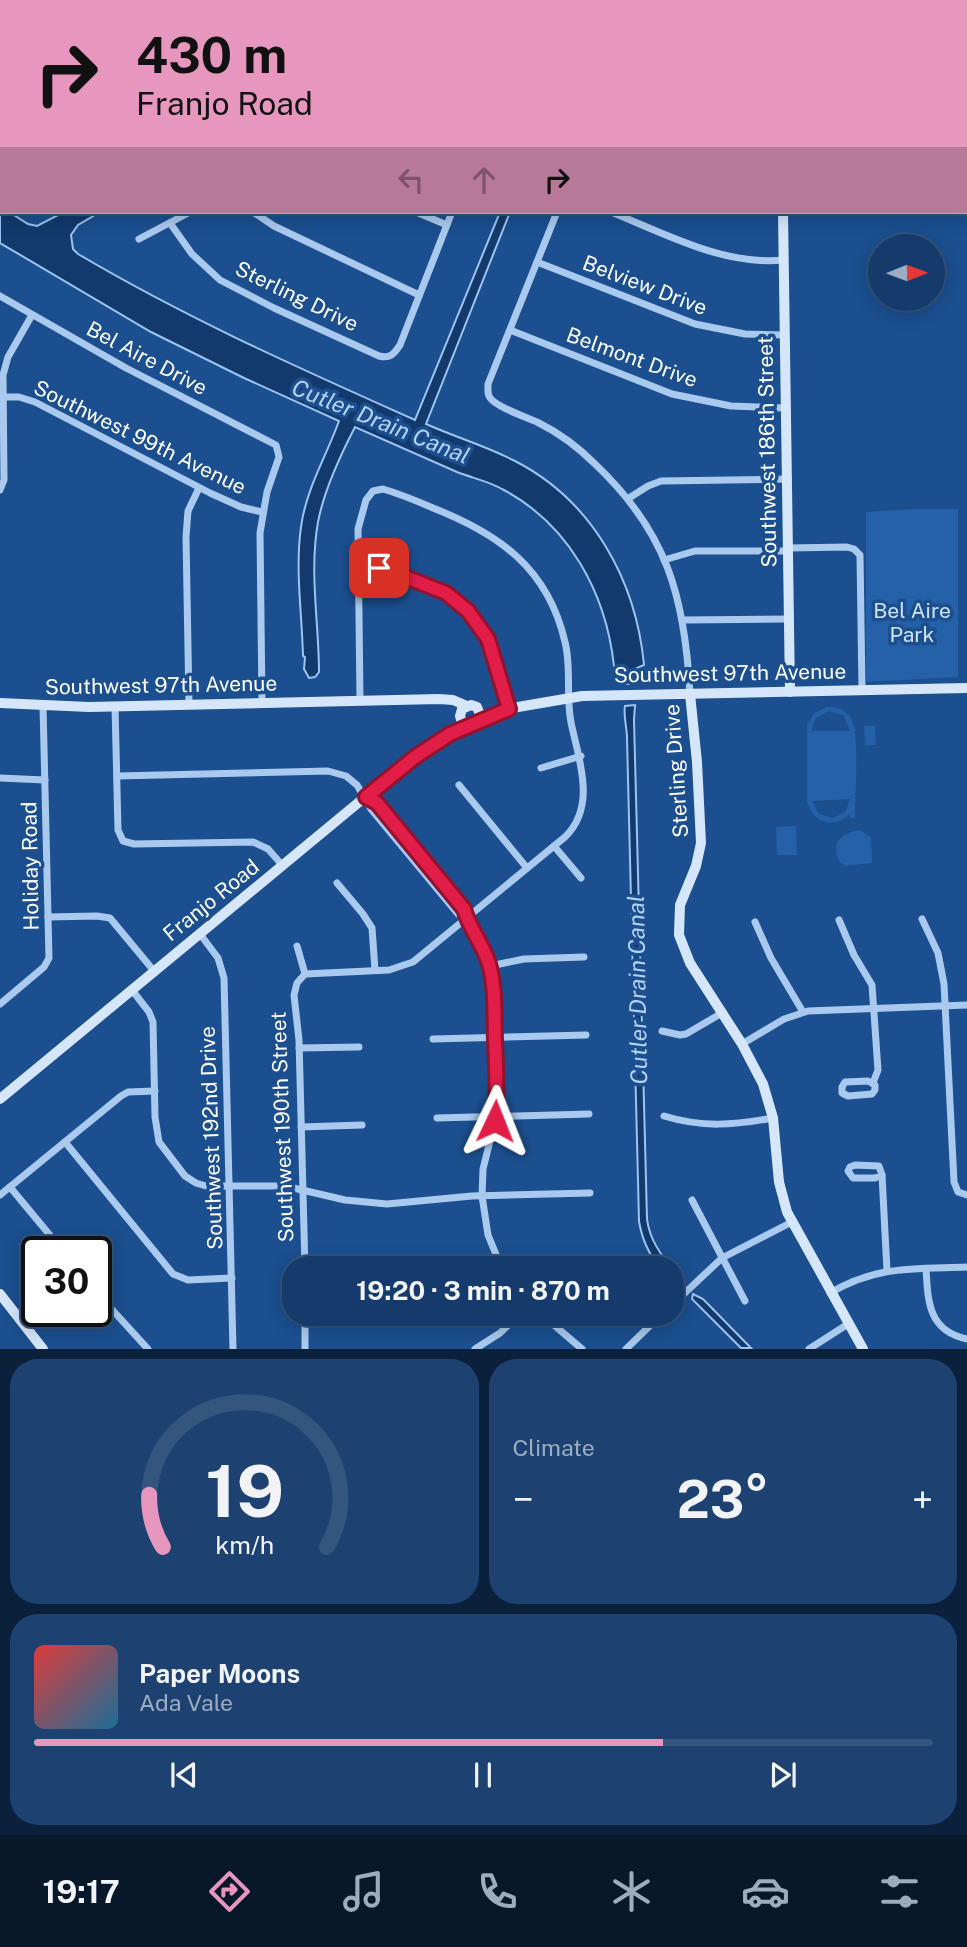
<!DOCTYPE html>
<meta charset="utf-8">
<style>
:root{--surface:#143b6b;--page:#1d4271;--text:#f1f3f6;--muted:#9dadc1;--line:#33557e;--accent:#e797bd}
body{margin:0;font-family:"Public Sans",sans-serif;background:var(--page);color:var(--text);height:100vh;display:flex;flex-direction:column;font-size:26px;white-space:nowrap}
*{box-sizing:border-box;margin:0}
p{font-size:23px;color:var(--muted)}
.icon{flex:none;width:38px;height:38px;fill:none;stroke:currentColor;stroke-width:2;stroke-linecap:round;stroke-linejoin:round}
.map{position:relative;height:1349px;overflow:hidden}
.panel{display:flex;flex-direction:column;gap:10px;padding:10px;background:#0b203b;flex:1}
.panel>*{flex:none}
.hud{position:absolute;left:0px;top:0px;width:968px;height:214px;box-shadow:0 4px 18px #0003,0 0 0 2px var(--line);background:#e797bd;color:#111;overflow:hidden}
.needle{width:46px;rotate:89deg}
.tools{position:absolute;left:868px;top:234px;display:grid;gap:14px}
.tools a{display:grid;place-items:center;width:77px;height:77px;border-radius:50%;background:var(--surface);box-shadow:0 4px 18px #0003,0 0 0 2px var(--line);font-size:35px}
.speed{position:absolute;left:21px;top:1236px;display:flex;gap:14px;font-size:35px;font-weight:700;text-align:center}
.speed>*{display:grid;place-content:center;width:91px;height:91px;border-radius:50%;background:var(--surface);box-shadow:0 4px 18px #0003,0 0 0 2px var(--line);line-height:1}
.speed .limit{border:4px solid #111;border-radius:10px;background:#fff;color:#111}
.pin{position:absolute;display:grid;place-items:center;width:60px;height:60px;color:#fff;margin:-30px;border-radius:14px;box-shadow:0 4px 10px #0006}
.me{position:absolute;width:77px;margin:-38px;rotate:2deg;stroke-linejoin:round;filter:drop-shadow(0 0 5px #0008)}
.turn{display:flex;align-items:center;gap:24px;height:147px;padding:0 21px;font-size:32px}
.turn .icon{width:91px;height:91px;stroke-width:2.5}
.turn b{display:block;font-size:49px;line-height:60px}
.lanes{display:flex;align-items:center;height:66px;padding:0 21px;background:#0003;justify-content:center;gap:35px;direction:ltr}
.lanes .off{opacity:.35}
.big{font-size:52px;font-weight:700;line-height:1.1}
.panel .widget{flex:1;display:flex;flex-direction:column;justify-content:center;gap:10px;min-width:0;padding:0 24px;border-radius:28px;background:var(--page)}
.panel .dial{align-items:center;gap:0}
.dial svg{height:182px;overflow:visible;fill:none;stroke:var(--line);stroke-width:7;stroke-linecap:round;text-anchor:middle}
.dial text{fill:var(--text);stroke:none}
.song{display:flex;align-items:center;gap:21px}
.cover{width:84px;height:84px;border-radius:10px;background:linear-gradient(135deg,hsl(0 70% 55%),hsl(200 70% 35%))}
.played{height:7px;border-radius:4px;background:linear-gradient(90deg,var(--accent) 70%,var(--line) 70%)}
.keys{display:flex;justify-content:space-around;direction:ltr}
.heat{display:flex;justify-content:space-between;align-items:center;font-size:38px;direction:ltr}
.panel .tiles{flex:1;display:grid;gap:10px;grid-template-columns:1fr 1fr}
.widget:last-child{grid-column:span 2}
.trip{position:absolute;left:282px;top:1256px;width:402px;height:70px;border-radius:28px;background:var(--surface);box-shadow:0 4px 18px #0003,0 0 0 2px var(--line);font-weight:700;line-height:70px;text-align:center}
.dock{display:flex;height:112px;justify-content:space-around;align-items:center;background:#08182b;color:var(--muted)}
.dock .icon{width:49px;height:49px}
.dock .active{color:var(--accent)}
.dock b{font-size:32px;color:var(--text)}
.map>svg:first-child{display:block}
.green{fill:#2461a8;fill-rule:evenodd}
.water{fill:#123a6d;stroke:#9cc4f0;stroke-width:2}
.lines{fill:none;stroke-linecap:round;stroke-linejoin:round}
.street{stroke:#a9c9ee;stroke-width:7}
.secondary{stroke:#d6e6fa;stroke-width:10}
.highway{stroke:#fff;stroke-width:12}
.route-casing{stroke:#92132f;stroke-width:18}
.route{stroke:#e11d48;stroke-width:12}
.labels{text-anchor:middle;dominant-baseline:central;stroke-width:7;stroke-linejoin:round;paint-order:stroke}
.street-label{font-size:21px;fill:#fff;stroke:#1b4f8f}
.park-label{font-size:21px;fill:#cfe3fa;stroke:#1b4f8f}
.water-label{font-size:23px;font-style:italic;fill:#b5d3f5;stroke:#1b4f8f}
</style>
<div class="map">
<svg width="967" height="1349" viewBox="0 0 967 1349">
<rect width="100%" height="100%" fill="#1b4f8f"/>
<!-- green -->
<g class="green">
<path d="M915,509H958V677L866,682V512Z"/>
<path d="M827,707C838,706 849,711 853,723C859,739 855,798 855,818H850V814C834,829 812,823 807,801V725L814,713ZM829,711L844,716L850,731H811L816,718ZM850,799L846,811L833,818L819,814L812,801Z"/>
<path d="M864,726H875L876,745H865Z"/>
<path d="M796,826L797,855H777L776,827Z"/>
<path d="M860,830L871,837L872,863L846,866L841,863C828,845 841,832 860,830Z"/>
</g>
<!-- water -->
<g class="water">
<path d="M0,207L2,212H9L28,224L37,226L64,212H100L78,225L71,235L73,249L78,254C188,319 299,368 415,420L500,212H510L426,424C455,437 486,446 515,461C593,501 636,581 644,665L635,669V684H625V669L621,670L614,666C606,593 569,524 502,489C488,481 472,478 457,472C423,457 389,442 355,427C340,456 324,490 318,522C309,572 319,623 319,672L315,677L309,678L304,669L305,657L303,656C302,614 295,569 301,527C306,489 326,457 339,421L244,378L151,332L0,243Z"/>
<path d="M635,705L634,720L647,1219C650,1243 664,1261 682,1277L681,1285L672,1279V1269H661C649,1255 642,1240 639,1221L627,738C627,727 623,715 625,706Z"/>
<path d="M693,1294L703,1299L751,1348H741L692,1299Z"/>
</g>
<g class="lines">
<!-- street -->
<g class="street">
<path d="M39,0L41,2"/>
<path d="M182,0V2"/>
<path d="M460,2L462,0"/>
<path d="M474,2L475,0"/>
<path d="M0,154L2,155"/>
<path d="M253,212L274,226L419,295"/>
<path d="M416,212L447,225"/>
<path d="M557,212L488,384C488,390 487,395 491,399C500,409 527,417 539,423C559,433 579,448 595,464C667,532 685,597 690,694"/>
<path d="M611,212C666,234 723,266 784,260"/>
<path d="M170,223L192,254L220,280L274,308L379,356C390,359 394,354 400,345L452,212"/>
<path d="M139,239L190,212"/>
<path d="M537,262L695,324L745,334L785,335"/>
<path d="M0,296L126,368L276,445L279,457L267,492L260,533L262,703"/>
<path d="M510,330L672,394L731,406L786,408"/>
<path d="M2,397H19L35,402L210,493L241,507L262,512"/>
<path d="M0,490L4,480L3,375L8,357L32,315"/>
<path d="M629,498L648,486L661,481L788,479"/>
<path d="M788,548L847,547L854,549L860,555L862,690"/>
<path d="M664,560L695,551H788"/>
<path d="M357,568C403,568 465,592 486,636C497,659 498,686 509,709"/>
<path d="M684,620L789,619"/>
<path d="M189,704L186,537L188,511L199,488"/>
<path d="M115,706L118,830L123,841L134,844L253,842L268,849L283,866"/>
<path d="M541,768L581,756"/>
<path d="M117,776L328,771L346,776L357,785L371,809L458,914L467,918"/>
<path d="M0,778L45,780"/>
<path d="M459,785L527,868"/>
<path d="M366,797L377,803L464,909L490,966L494,993L496,1098L495,1121L483,1169L482,1196L488,1235L502,1269"/>
<path d="M554,846L581,878"/>
<path d="M337,883L363,914L372,928L375,970"/>
<path d="M48,917L97,916L110,918L154,971"/>
<path d="M922,919L938,953L944,984L954,1182L958,1192L967,1195"/>
<path d="M839,920L854,955L872,985L878,1070L873,1083"/>
<path d="M755,922L771,958L803,1012"/>
<path d="M200,934L218,958L224,978L233,1349"/>
<path d="M297,946L305,974"/>
<path d="M490,966L524,959L584,957"/>
<path d="M305,974L389,970L413,962L565,837C596,807 580,763 572,727C565,699 572,669 565,642C548,568 499,534 433,508C417,501 400,494 383,489L373,491L366,500L358,529L360,701"/>
<path d="M132,990L149,1012L153,1022L155,1117L159,1142L185,1176L196,1183L206,1186H285L345,1200L387,1204L472,1196L590,1193"/>
<path d="M0,1004L44,967L49,958L43,706"/>
<path d="M662,1031L680,1035L686,1034L722,1013"/>
<path d="M433,1039L586,1035"/>
<path d="M742,1044L784,1019L808,1011L967,1005"/>
<path d="M299,1048L359,1047"/>
<path d="M868,1081L875,1085V1090L872,1094L848,1096L842,1093V1087L845,1082Z"/>
<path d="M664,1116C703,1128 734,1125 773,1118"/>
<path d="M437,1118L589,1114"/>
<path d="M301,1127L362,1125"/>
<path d="M65,1142L173,1274L188,1280L232,1278"/>
<path d="M855,1165L879,1166L882,1175L875,1178H853L848,1171L850,1167Z"/>
<path d="M882,1175L887,1271"/>
<path d="M10,1187L63,1251"/>
<path d="M0,1195L121,1096L128,1092L155,1091"/>
<path d="M692,1200L745,1301"/>
<path d="M305,1269L299,1040L294,995L297,983L305,974"/>
<path d="M466,1269L496,1256"/>
<path d="M926,1269C928,1301 928,1331 967,1339"/>
<path d="M96,1292L148,1349"/>
<path d="M830,1293C877,1265 915,1269 967,1267"/>
<path d="M672,1305L722,1258L792,1222"/>
<path d="M305,1314V1349"/>
<path d="M541,1314L582,1349"/>
<path d="M475,1349L500,1333L520,1314"/>
<path d="M626,1349L662,1314"/>
<path d="M809,1349L848,1324"/>
</g>
<!-- secondary -->
<g class="secondary">
<path d="M787,0V2"/>
<path d="M779,2V0"/>
<path d="M783,212L790,692"/>
<path d="M690,694L697,762L701,843L696,866L680,905L679,935L690,963L742,1044L763,1084L773,1118L779,1182L787,1212L863,1349"/>
<path d="M0,703L89,707L439,699L453,700L467,706"/>
<path d="M478,723L481,717L477,707L471,705L462,709L460,716L462,723L472,726L497,713L518,707L582,696L967,688"/>
<path d="M0,1099L399,769C418,755 445,732 468,726"/>
<path d="M0,1294L43,1349"/>
</g>
<!-- highway -->
<g class="highway">
<path d="M596,0L601,2"/>
<path d="M641,0L646,2"/>
<path d="M966,130H967"/>
<path d="M966,148H967"/>
</g>
</g>
<g class="lines">
<defs>
<path id="route" d="M379,568L393,572L446,593L468,611L488,639L509,709L450,734L415,757L366,797L377,803L464,909C469,928 483,944 489,964C496,988 494,1014 495,1040C496,1067 498,1094 495,1121"/>
</defs>
<!-- route casing -->
<use href="#route" class="route-casing"/>
<!-- route -->
<use href="#route" class="route"/>
</g>
<g class="labels">
<!-- street labels -->
<g class="street-label">
<text transform="translate(645 285) rotate(21)">Belview Drive</text>
<text transform="translate(297 296) rotate(26)">Sterling Drive</text>
<text transform="translate(632 357) rotate(20)">Belmont Drive</text>
<text transform="translate(147 358) rotate(28)">Bel Aire Drive</text>
<text transform="translate(140 437) rotate(26)">Southwest 99th Avenue</text>
<text transform="translate(767 452) rotate(-91)">Southwest 186th Street</text>
<text transform="translate(730 673) rotate(-1)">Southwest 97th Avenue</text>
<text transform="translate(161 685) rotate(-1)">Southwest 97th Avenue</text>
<text transform="translate(676 771) rotate(-94)">Sterling Drive</text>
<text transform="translate(30 866) rotate(-91)">Holiday Road</text>
<text transform="translate(211 900) rotate(-39)">Franjo Road</text>
<text transform="translate(282 1127) rotate(-92)">Southwest 190th Street</text>
<text transform="translate(211 1138) rotate(-92)">Southwest 192nd Drive</text>
</g>
<!-- park labels -->
<g class="park-label">
<text x="912" y="610">Bel Aire<tspan x="912" dy="24">Park</tspan></text>
</g>
<!-- water labels -->
<g class="water-label">
<text transform="translate(381 421) rotate(22)">Cutler Drain Canal</text>
<text transform="translate(637 990) rotate(-91)">Cutler Drain Canal</text>
</g>
</g>
</svg>
<div class="tools">
<a><svg class="needle" viewBox="-14 -14 28 28"><path d="M0-13l5 13h-10z" fill="#e53935"/><path d="M0 13l5-13h-10z" fill="#9dadc1"/></svg></a>
</div>
<div class="speed"><div class="limit">30</div></div>
<div class="pin" style="left:379px;top:568px;background:#d93025"><svg class="icon" aria-label="arrive" viewBox="0 0 24 24"><path d="M6 21V4h12l-3 4 3 4H6"/></svg></div>
<svg class="me" style="left:495px;top:1121px" viewBox="-20 -20 40 40"><path d="M0-17L14 15 0 8-14 15z" fill="#e11d48" stroke="#fff" stroke-width="4"/></svg>
<div class="trip">19:20 · 3 min · 870 m</div>
<div class="hud">
<div class="turn"><svg class="icon" aria-label="right" viewBox="0 0 24 24"><path d="M7 20v-9h11M14 6l5 5-5 5"/></svg><div><b>430 m</b>Franjo Road</div></div>
<div class="lanes"><svg class="icon off" aria-label="left" viewBox="0 0 24 24"><path d="M17 20v-9H6M10 6l-5 5 5 5"/></svg><svg class="icon off" aria-label="ahead" viewBox="0 0 24 24"><path d="M12 20V5M6 11l6-6 6 6"/></svg><svg class="icon" aria-label="right" viewBox="0 0 24 24"><path d="M7 20v-9h11M14 6l5 5-5 5"/></svg></div>
</div>
</div>
<section class="panel">
<div class="tiles">
<div class="widget dial"><svg viewBox="0 0 100 80">
<path d="M14 69A42 42 0 1 1 86 69"/>
<path d="M14 69A42 42 0 0 1 8 46" stroke="#e797bd"/>
<text x="50" y="56" font-size="32" font-weight="700">19</text>
<text x="50" y="72" font-size="11">km/h</text>
</svg></div>
<div class="widget"><p>Climate</p>
<div class="heat"><a>−</a><b class="big">23°</b><a>+</a></div>
</div>
<div class="widget">
<div class="song"><i class="cover"></i><div><b>Paper Moons</b><p>Ada Vale</p></div></div>
<div class="played"></div>
<div class="keys"><svg class="icon" aria-label="previous" viewBox="0 0 24 24"><path d="M18 5L8 12l10 7zM5 5v14"/></svg><svg class="icon" aria-label="pause" viewBox="0 0 24 24"><path d="M8 5v14M16 5v14"/></svg><svg class="icon" aria-label="next" viewBox="0 0 24 24"><path d="M6 5l10 7-10 7zM19 5v14"/></svg></div>
</div>
</div>
</section>
<nav class="dock">
<b>19:17</b>
<svg class="icon active" aria-label="directions" viewBox="0 0 24 24"><path d="M12 3l9 9-9 9-9-9zM9 14v-3h6M13 9l2 2-2 2"/></svg>
<svg class="icon" aria-label="music" viewBox="0 0 24 24"><path d="M9 18V5l10-2v13"/><circle cx="6" cy="18" r="3"/><circle cx="16" cy="16" r="3"/></svg>
<svg class="icon" aria-label="phone" viewBox="0 0 24 24"><path d="M5 4h4l2 5-3 2q2 4 5 5l2-3 5 2v4C11 20 4 13 5 4z"/></svg>
<svg class="icon" aria-label="climate" viewBox="0 0 24 24"><path d="M12 3v18M4 7l16 10M4 17L20 7"/></svg>
<svg class="icon" aria-label="car" viewBox="0 0 24 24"><path d="M5 17H2v-5l4-1 3-4h7l3 4 3 1v5h-3M9 17h6M6 11h13"/><circle cx="7" cy="17" r="2"/><circle cx="17" cy="17" r="2"/></svg>
<svg class="icon" aria-label="filters" viewBox="0 0 24 24"><path d="M4 7h16M4 17h16"/><circle cx="9" cy="7" r="2"/><circle cx="15" cy="17" r="2"/></svg>
</nav>
